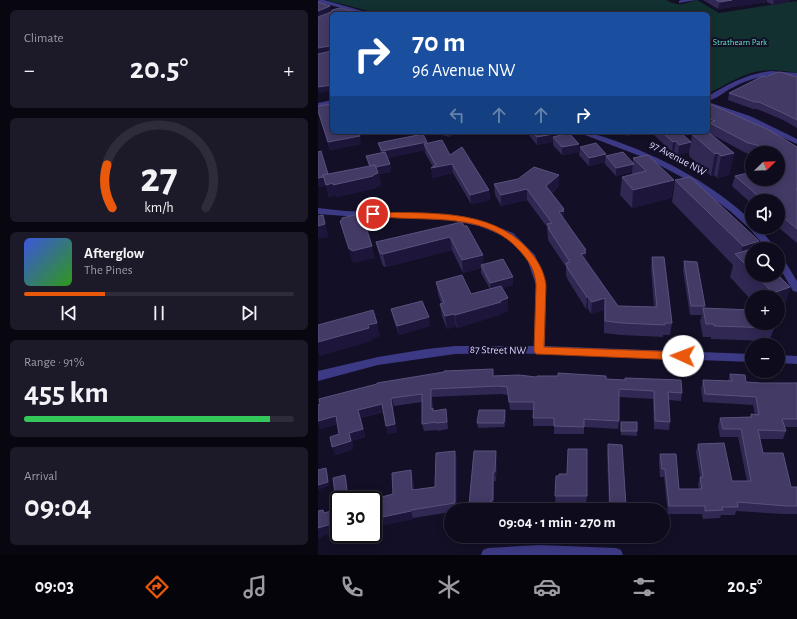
<!DOCTYPE html>
<meta charset="utf-8">
<style>
:root{--surface:#0e0b1c;--page:#1c1929;--text:#f1f3f6;--muted:#9b9ba3;--line:#2e2b3b;--accent:#ea580c}
body{margin:0;font-family:"Alegreya Sans",sans-serif;background:var(--page);color:var(--text);height:100vh;display:flex;flex-direction:column;font-size:15px;white-space:nowrap}
*{box-sizing:border-box;margin:0}
p{font-size:13px;color:var(--muted)}
.icon{flex:none;width:22px;height:22px;fill:none;stroke:currentColor;stroke-width:2;stroke-linecap:round;stroke-linejoin:round}
.map{position:relative;flex:1;overflow:hidden}
.panel{display:flex;flex-direction:column;gap:10px;padding:10px;background:#08060f;width:318px}
.panel>*{flex:none}
.hud{position:absolute;left:12px;top:12px;width:380px;height:122px;border-radius:6px;box-shadow:0 2px 10px #0003,0 0 0 1px var(--line);background:#1a4fa0;color:#fff;overflow:hidden}
.needle{width:26px;rotate:67deg}
.buttons{position:absolute;left:427px;top:146px;display:grid;gap:8px}
.buttons a{display:grid;place-items:center;width:40px;height:40px;border-radius:50%;background:var(--surface);box-shadow:0 2px 10px #0003,0 0 0 1px var(--line);font-size:20px}
.speed{position:absolute;left:12px;top:491px;display:flex;gap:8px;font-size:20px;font-weight:700;text-align:center}
.speed>*{display:grid;place-content:center;width:52px;height:52px;border-radius:50%;background:var(--surface);box-shadow:0 2px 10px #0003,0 0 0 1px var(--line);line-height:1}
.speed .limit{border:2px solid #111;border-radius:6px;background:#fff;color:#111}
.pin{position:absolute;display:grid;place-items:center;width:34px;height:34px;color:#fff;margin:-17px;border:2px solid #fff;border-radius:50%;box-shadow:0 1px 4px #0007}
.me{position:absolute;width:44px;margin:-22px;rotate:272deg;stroke-linejoin:round;filter:drop-shadow(0 0 3px #0008)}
.turn{display:flex;align-items:center;gap:14px;height:84px;padding:0 16px;font-size:18px}
.turn .icon{width:52px;height:52px;stroke-width:2.5}
.turn b{display:block;font-size:28px;line-height:34px}
.lanes{display:flex;align-items:center;height:38px;padding:0 16px;background:#0003;justify-content:center;gap:20px;direction:ltr}
.lanes .off{opacity:.35}
.big{font-size:30px;font-weight:600;line-height:1.1}
.panel .tile{flex:1;display:flex;flex-direction:column;justify-content:center;gap:6px;min-width:0;padding:0 14px;border-radius:6px;background:var(--page)}
.panel .dial{align-items:center;gap:0}
.dial svg{height:104px;overflow:visible;fill:none;stroke:var(--line);stroke-width:7;stroke-linecap:round;text-anchor:middle}
.dial text{fill:var(--text);stroke:none}
.song{display:flex;align-items:center;gap:12px}
.cover{width:48px;height:48px;border-radius:6px;background:linear-gradient(135deg,hsl(230 70% 55%),hsl(110 70% 35%))}
.played{height:4px;border-radius:2px;background:linear-gradient(90deg,var(--accent) 30%,var(--line) 30%)}
.keys{display:flex;justify-content:space-around;direction:ltr}
.heat{display:flex;justify-content:space-between;align-items:center;font-size:22px;direction:ltr}
.charge{height:6px;border-radius:3px;background:linear-gradient(90deg,#34c759 91%,var(--line) 0)}
.trip{position:absolute;left:126px;top:503px;width:226px;height:40px;border-radius:20px;background:var(--surface);box-shadow:0 2px 10px #0003,0 0 0 1px var(--line);font-weight:600;line-height:40px;text-align:center}
.menu{display:flex;height:64px;justify-content:space-around;align-items:center;background:#06040b;color:var(--muted)}
.menu .icon{width:28px;height:28px}
.menu .active{color:var(--accent)}
.menu b{font-size:18px;color:var(--text)}
main{display:flex;flex:1;min-height:0}
.map>svg:first-child{display:block}
.green{fill:#12302f}
.lines{fill:none;stroke-linecap:round;stroke-linejoin:round}
.street{fill:#3d3a85;fill-rule:evenodd}
.wall{fill:#312854}
.shaded-wall{fill:#1d163a}
.building{fill:#433a66;stroke:#5a527e}
.route{fill:#ea580c;stroke:#983908}
.labels{text-anchor:middle;dominant-baseline:central;stroke-width:4;stroke-linejoin:round;paint-order:stroke}
.far-park-label{font-size:9px;fill:#5fe0c0;stroke:#130f26}
.street-label{font-size:11px;fill:#d9d4ff;stroke:#130f26}
</style>
<main>
<section class="panel">
<div class="tile"><p>Climate</p>
<div class="heat"><a>−</a><b class="big">20.5°</b><a>+</a></div>
</div>
<div class="tile dial"><svg viewBox="0 0 100 80">
<path d="M14 69A42 42 0 1 1 86 69"/>
<path d="M14 69A42 42 0 0 1 10 36" stroke="#ea580c"/>
<text x="50" y="56" font-size="32" font-weight="700">27</text>
<text x="50" y="72" font-size="11">km/h</text>
</svg></div>
<div class="tile">
<div class="song"><i class="cover"></i><div><b>Afterglow</b><p>The Pines</p></div></div>
<div class="played"></div>
<div class="keys"><svg class="icon" aria-label="previous" viewBox="0 0 24 24"><path d="M18 5L8 12l10 7zM5 5v14"/></svg><svg class="icon" aria-label="pause" viewBox="0 0 24 24"><path d="M8 5v14M16 5v14"/></svg><svg class="icon" aria-label="next" viewBox="0 0 24 24"><path d="M6 5l10 7-10 7zM19 5v14"/></svg></div>
</div>
<div class="tile"><p>Range · 91%</p><b class="big">455 km</b><div class="charge"></div></div>
<div class="tile"><p>Arrival</p><b class="big">09:04</b></div>
</section>
<div class="map">
<svg width="479" height="555" viewBox="0 0 479 555">
<rect width="100%" height="100%" fill="#130f26"/>
<!-- green -->
<path class="green" d="M8,0H348C363,8 365,3 379,0L401,13L478,1L479,2V73C437,65 426,75 390,94V14H62Z"/>
<g class="lines">
<!-- street -->
<g class="street">
<path d="M0,0H6L55,14H46L0,2Z"/>
<path d="M363,0H378L361,3V1Z"/>
<path d="M453,71L479,73V77C454,73 435,76 412,89C405,93 398,99 390,101V96C411,84 429,74 453,71Z"/>
<path d="M14,100V104L0,107V103Z"/>
<path d="M390,102L432,116L479,139V144L426,120L390,106Z"/>
<path d="M259,132C275,132 289,138 303,143C352,161 396,186 434,221V227H440L459,249H449L431,228L412,211L373,182L330,159Z"/>
<path d="M0,208L27,211L131,215L167,222L195,233L217,255L228,285L227,346L434,354V362L193,353L137,354L60,365L0,381V371L60,357L109,349L137,346H216L218,285L208,256L188,237L161,226L131,220L27,216L0,214Z"/>
<path d="M460,254L463,255L479,281V292L475,291L460,265Z"/>
<path d="M460,355L479,356V364L460,363Z"/>
<path d="M222,545L298,548L303,550L305,555H163L165,550L170,548Z"/>
</g>
</g>
<!-- wall -->
<g class="wall">
<path d="M385,0H472L471,2L455,5L449,2L400,9Z"/>
<path d="M448,77H479V128L465,120L439,109H435L410,100L411,93Z"/>
<path d="M390,103L479,147V243L460,227V201H434V204L414,186L417,176L460,179V153H434V155L428,153L391,133V129H390Z"/>
<path d="M0,106L43,144L12,150L0,112Z"/>
<path d="M116,132H140L131,137Z"/>
<path d="M211,132H234L235,134V137L261,144V152L244,155L235,145V142L219,145L211,135Z"/>
<path d="M305,132H325L308,136Z"/>
<path d="M333,132H362L373,142L374,134L416,153L411,175L399,178L396,175L393,176L371,156V152L360,155L356,152H354Z"/>
<path d="M60,143H110L132,155L171,190L172,200L153,204L135,173L114,178L115,167L107,153V150L69,158L72,164L73,172L61,174L63,185L57,187L58,188L18,197V195L11,197L8,186L0,187V152L10,174L51,166L48,156L63,153Z"/>
<path d="M262,147L288,154V156L315,163V158L356,180L353,198L314,208L302,195L304,177L314,174V172L298,176L287,164V162L271,166L261,155Z"/>
<path d="M357,180L441,241L439,249H434V275H460L472,287L465,311L460,297H434V301L412,277L415,265L354,202Z"/>
<path d="M176,184L241,186L234,193L246,209V219L268,260L300,306L336,307L333,269L334,257L354,323L352,335H345V337L303,335L286,333V310L273,314L270,309H268L250,280L248,275V267L230,240L229,227L209,200L183,206L177,195Z"/>
<path d="M144,222L166,264L195,285L184,288L190,298V311L184,313V314L139,328L138,326L129,329L124,316L122,304L123,303L120,294L118,282L153,294L172,289L163,273V268L145,273L134,250L68,267L65,266L61,254L58,242Z"/>
<path d="M366,261L387,306L386,308L457,326L452,339H445L444,341L423,340L393,339V337H385L382,321L384,315H372L365,270Z"/>
<path d="M73,309L112,326L81,335L75,318Z"/>
<path d="M412,374L428,382L443,383H478L479,381V427H466L468,431L465,439H442L445,453L473,487H479V514H465L418,511L417,515H403L402,518L385,519L384,514H350L346,477H342L341,462L342,454L361,489H381L380,485L382,477L378,452L380,444L414,481H429L420,437H402L400,426L402,418L432,417L433,414L437,415L435,405L385,402L383,389L385,380L410,381Z"/>
<path d="M176,376L288,379L364,393L363,401L351,400L352,422L351,430L336,429L335,399L301,397V421L300,429L266,427V434H236V426H215V410H192L190,395L182,394L114,397L115,411L129,417L130,429L119,431V430L106,431L104,424V402L76,406L75,408L79,432L70,434L65,412L43,418L47,437L34,441L35,449L17,455L21,434L19,424L2,429L0,405Z"/>
<path d="M188,414L187,427L160,428L159,423Z"/>
<path d="M303,422L319,431V436L303,435Z"/>
<path d="M290,444L308,506L307,510H291L289,452Z"/>
<path d="M139,459V510H133V512L95,518V519L55,527L75,494L95,478L96,490L117,487Z"/>
<path d="M179,460L178,481H176V509H174V510H152L151,505Z"/>
<path d="M238,476L269,496L268,505L237,504Z"/>
</g>
<!-- shaded-wall -->
<g class="shaded-wall">
<path d="M414,0H449V2L400,9L402,2Z"/>
<path d="M456,0H472L471,2L455,5Z"/>
<path d="M12,6L13,11L0,17V11Z"/>
<path d="M12,46L14,52L0,54V48Z"/>
<path d="M14,85V91L0,93V87Z"/>
<path d="M131,132H140L131,137Z"/>
<path d="M309,132H325L308,136Z"/>
<path d="M235,134V142L219,145V137Z"/>
<path d="M42,136L43,144L12,150L10,142Z"/>
<path d="M358,141L356,152H354L355,142Z"/>
<path d="M109,142L110,150L106,144L107,150L65,159L64,151Z"/>
<path d="M373,142L371,152L360,155L361,145Z"/>
<path d="M261,144V152L244,155V147Z"/>
<path d="M400,153L396,175L393,176L397,154Z"/>
<path d="M416,153L411,175L399,178L403,156Z"/>
<path d="M288,154L287,162L271,166V158Z"/>
<path d="M72,164L73,172L61,174L63,185L57,187L58,188L18,197L15,185L53,168Z"/>
<path d="M117,164H134L135,173L114,178L113,168L118,167Z"/>
<path d="M315,164L314,172L298,176V168Z"/>
<path d="M241,175V186L228,197V186Z"/>
<path d="M5,177L8,186L0,187V178Z"/>
<path d="M5,177L15,183L18,195L11,197Z"/>
<path d="M356,180L353,198L314,208L315,190Z"/>
<path d="M209,189V200L183,206V195Z"/>
<path d="M171,190L172,200L153,204L152,195Z"/>
<path d="M246,209V221L241,212L244,210Z"/>
<path d="M5,215L11,237L0,239V226Z"/>
<path d="M132,237L134,250L68,267L65,254Z"/>
<path d="M441,241L439,249H434V265L422,258L425,246Z"/>
<path d="M54,246L57,258L37,263L34,251Z"/>
<path d="M31,249H33L37,262H34Z"/>
<path d="M266,250H268V264L263,254Z"/>
<path d="M165,255L166,268L163,265V268L145,273L144,260Z"/>
<path d="M195,277V285L173,291L172,283Z"/>
<path d="M472,287L465,311L460,312V297H453L455,293Z"/>
<path d="M269,297H270V309H268Z"/>
<path d="M190,298V311L184,313V314L139,328L137,315Z"/>
<path d="M287,298L286,310L273,314L274,302Z"/>
<path d="M136,314L138,326L129,329L127,316Z"/>
<path d="M111,317L112,326L81,335L79,326Z"/>
<path d="M59,323L62,336L54,339V341L2,356L1,353L0,354V342Z"/>
<path d="M113,389L114,397L115,417L113,409Z"/>
<path d="M74,398L76,406L75,408L79,432L70,434L68,426L73,400Z"/>
<path d="M64,404L66,411L43,418L47,437L34,441L35,449L17,455L14,447L31,433L40,410Z"/>
<path d="M187,410L188,414L187,427L186,423Z"/>
<path d="M18,416L21,424L2,429L0,424V421Z"/>
<path d="M137,451L139,459V510L137,503Z"/>
<path d="M178,451L179,460L178,481L177,472Z"/>
<path d="M8,468L10,473L11,486L0,490V485Z"/>
<path d="M93,470L95,478L96,499L94,490Z"/>
<path d="M175,472L176,481V509L175,500Z"/>
<path d="M27,475L29,479L30,494L19,498L17,494Z"/>
<path d="M93,510L95,519L55,527V519Z"/>
<path d="M20,522L21,523V531L3,537V538L0,539V528Z"/>
<path d="M23,534H43L34,536V535L24,537Z"/>
</g>
<!-- building -->
<g class="building">
<path d="M398,0H414L402,2Z"/>
<path d="M0,2L12,6L0,11Z"/>
<path d="M22,8L45,14H14V51L12,46L0,48V17L13,12L14,10Z"/>
<path d="M14,51V85L0,87V54Z"/>
<path d="M462,72L479,77V120L467,114L441,102H437L411,93L445,76L448,77L457,73Z"/>
<path d="M390,103L451,130L479,147V189H478L479,190V229L460,213V201H446L417,176L434,172V179H460V166L463,165L460,162V153H451L439,145L430,143L392,123L397,121L390,118Z"/>
<path d="M14,104V132H40L42,136L10,142L0,111V106Z"/>
<path d="M215,132H234L235,134L219,137Z"/>
<path d="M344,132H362L373,142L361,145L358,141L355,142Z"/>
<path d="M385,132H390L416,153L403,156L400,153L397,154L374,134Z"/>
<path d="M251,133L261,144L244,147L235,137Z"/>
<path d="M105,134L109,142L64,151L60,143Z"/>
<path d="M124,140L132,155L144,147L171,190L152,195L134,164L113,168L119,164H117L106,144Z"/>
<path d="M278,143L288,154L271,158L262,147Z"/>
<path d="M3,151L10,174L5,175V177L0,178V152Z"/>
<path d="M67,152L72,164L58,167L57,165L52,166L48,156Z"/>
<path d="M305,152L316,164L298,168L288,156Z"/>
<path d="M330,155L356,180L315,190L304,177L328,171L315,158Z"/>
<path d="M57,165L60,173L55,175V176L15,185V183L8,185L5,175Z"/>
<path d="M216,167L241,175L228,186L246,209L244,210L246,211L241,212L268,250H266L268,253L263,254L300,306L339,307L334,257H346L354,323H347V325L304,323L287,321V298L274,302L270,297H269L250,269L248,263L252,262L230,228H232L229,224L234,223L209,189L183,195L176,184L200,179Z"/>
<path d="M372,177L441,241L425,246L357,180Z"/>
<path d="M41,214L42,218H45L54,246L34,251L33,249H31L22,221L24,220V218Z"/>
<path d="M5,215L7,224L0,226V216Z"/>
<path d="M144,222L146,226H149L165,255L144,260L132,237L65,254L62,253L58,242Z"/>
<path d="M433,249L434,250V271L417,254Z"/>
<path d="M185,259L195,277L172,283L163,265Z"/>
<path d="M366,261L379,262L387,306H373Z"/>
<path d="M144,275L153,294L183,286L190,298L182,301L183,302L137,315L136,314L127,316L122,304L126,303L118,282Z"/>
<path d="M438,275H460L472,287L455,293Z"/>
<path d="M104,301L111,317L79,326L73,309Z"/>
<path d="M385,308L434,310V323H456L457,326H448V328L427,327L396,326V324H388Z"/>
<path d="M55,310L59,323L50,325L51,328L0,342V325Z"/>
<path d="M175,369V376L201,375L218,377L219,376H240V373L288,376V379L307,380V378L363,380L364,393L350,392L352,422L337,421L336,391L301,389V421L266,419V427L236,426V418H215L216,402H191L189,387L181,386L113,389V409L115,408V411L128,409L129,422L118,423V422L104,424V394L74,398L73,400L77,424L68,426L64,404L40,410L45,429L31,433L33,441L14,447L12,437L21,434L18,416L0,421V405L2,404L1,399L59,384V383L126,372V371Z"/>
<path d="M412,374L427,375L428,382L443,383H479V419H464L468,431L440,430L445,453H465L473,487H479V506H469L419,502L420,507H404L405,510L387,511V506H351L347,469H344L342,454H358L361,489H384L382,477H385L380,444L406,443L414,481H433L423,429H405L402,418L434,417L433,414L441,415L438,397L387,394L385,380L414,381Z"/>
<path d="M161,410H187L186,423H159Z"/>
<rect x="303" y="422" width="16" height="9"/>
<path d="M290,444L304,445L308,506H292Z"/>
<path d="M250,449H269V496H237L238,476H241V474H249Z"/>
<path d="M137,451V503L93,510V511L55,519V500H52L75,494L74,473L93,470L94,490L117,487L118,453Z"/>
<path d="M156,451H178L177,472H175V500H173V502L151,505Z"/>
<path d="M8,468L10,482L0,485V470Z"/>
<path d="M27,475L29,490L17,494L15,478Z"/>
<path d="M21,509V529L20,522L0,528V511L5,510L6,513Z"/>
</g>
<!-- route -->
<path class="route" d="M55,212C106,214 171,207 209,248C219,259 226,270 228,285L226,347L365,352L369,353L370,356L369,359L365,360L218,354L216,351L218,285C217,270 211,261 201,250C171,216 122,220 80,218C71,217 61,218 52,216V213Z"/>
<g class="labels">
<!-- far-park labels -->
<g class="far-park-label">
<text x="422" y="42">Strathearn Park</text>
</g>
<!-- street labels -->
<g class="street-label">
<text transform="translate(360 158) rotate(28)">97 Avenue NW</text>
<text transform="translate(180 350) rotate(1)">87 Street NW</text>
</g>
</g>
</svg>
<div class="buttons">
<a><svg class="needle" viewBox="-14 -14 28 28"><path d="M0-13l5 13h-10z" fill="#e53935"/><path d="M0 13l5-13h-10z" fill="#9b9ba3"/></svg></a>
<a><svg class="icon" aria-label="sound" viewBox="0 0 24 24"><path d="M4 9h4l5-4v14l-5-4H4zM17 9q2 3 0 6"/></svg></a>
<a><svg class="icon" aria-label="search" viewBox="0 0 24 24"><circle cx="10" cy="10" r="6"/><path d="M15 15l6 6"/></svg></a>
<a>+</a>
<a>−</a>
</div>
<div class="speed"><div class="limit">30</div></div>
<div class="pin" style="left:55px;top:214px;background:#d93025"><svg class="icon" aria-label="arrive" viewBox="0 0 24 24"><path d="M6 21V4h12l-3 4 3 4H6"/></svg></div>
<svg class="me" style="left:365px;top:356px" viewBox="-20 -20 40 40"><circle r="19" fill="#fff"/><path d="M0-13L10 11 0 6-10 11z" fill="#ea580c"/></svg>
<div class="trip">09:04 · 1 min · 270 m</div>
<div class="hud">
<div class="turn"><svg class="icon" aria-label="right" viewBox="0 0 24 24"><path d="M7 20v-9h11M14 6l5 5-5 5"/></svg><div><b>70 m</b>96 Avenue NW</div></div>
<div class="lanes"><svg class="icon off" aria-label="left" viewBox="0 0 24 24"><path d="M17 20v-9H6M10 6l-5 5 5 5"/></svg><svg class="icon off" aria-label="ahead" viewBox="0 0 24 24"><path d="M12 20V5M6 11l6-6 6 6"/></svg><svg class="icon off" aria-label="ahead" viewBox="0 0 24 24"><path d="M12 20V5M6 11l6-6 6 6"/></svg><svg class="icon" aria-label="right" viewBox="0 0 24 24"><path d="M7 20v-9h11M14 6l5 5-5 5"/></svg></div>
</div>
</div>
</main>
<nav class="menu">
<b>09:03</b>
<svg class="icon active" aria-label="directions" viewBox="0 0 24 24"><path d="M12 3l9 9-9 9-9-9zM9 14v-3h6M13 9l2 2-2 2"/></svg>
<svg class="icon" aria-label="music" viewBox="0 0 24 24"><path d="M9 18V5l10-2v13"/><circle cx="6" cy="18" r="3"/><circle cx="16" cy="16" r="3"/></svg>
<svg class="icon" aria-label="phone" viewBox="0 0 24 24"><path d="M5 4h4l2 5-3 2q2 4 5 5l2-3 5 2v4C11 20 4 13 5 4z"/></svg>
<svg class="icon" aria-label="climate" viewBox="0 0 24 24"><path d="M12 3v18M4 7l16 10M4 17L20 7"/></svg>
<svg class="icon" aria-label="car" viewBox="0 0 24 24"><path d="M5 17H2v-5l4-1 3-4h7l3 4 3 1v5h-3M9 17h6M6 11h13"/><circle cx="7" cy="17" r="2"/><circle cx="17" cy="17" r="2"/></svg>
<svg class="icon" aria-label="filters" viewBox="0 0 24 24"><path d="M4 7h16M4 17h16"/><circle cx="9" cy="7" r="2"/><circle cx="15" cy="17" r="2"/></svg>
<b>20.5°</b>
</nav>
